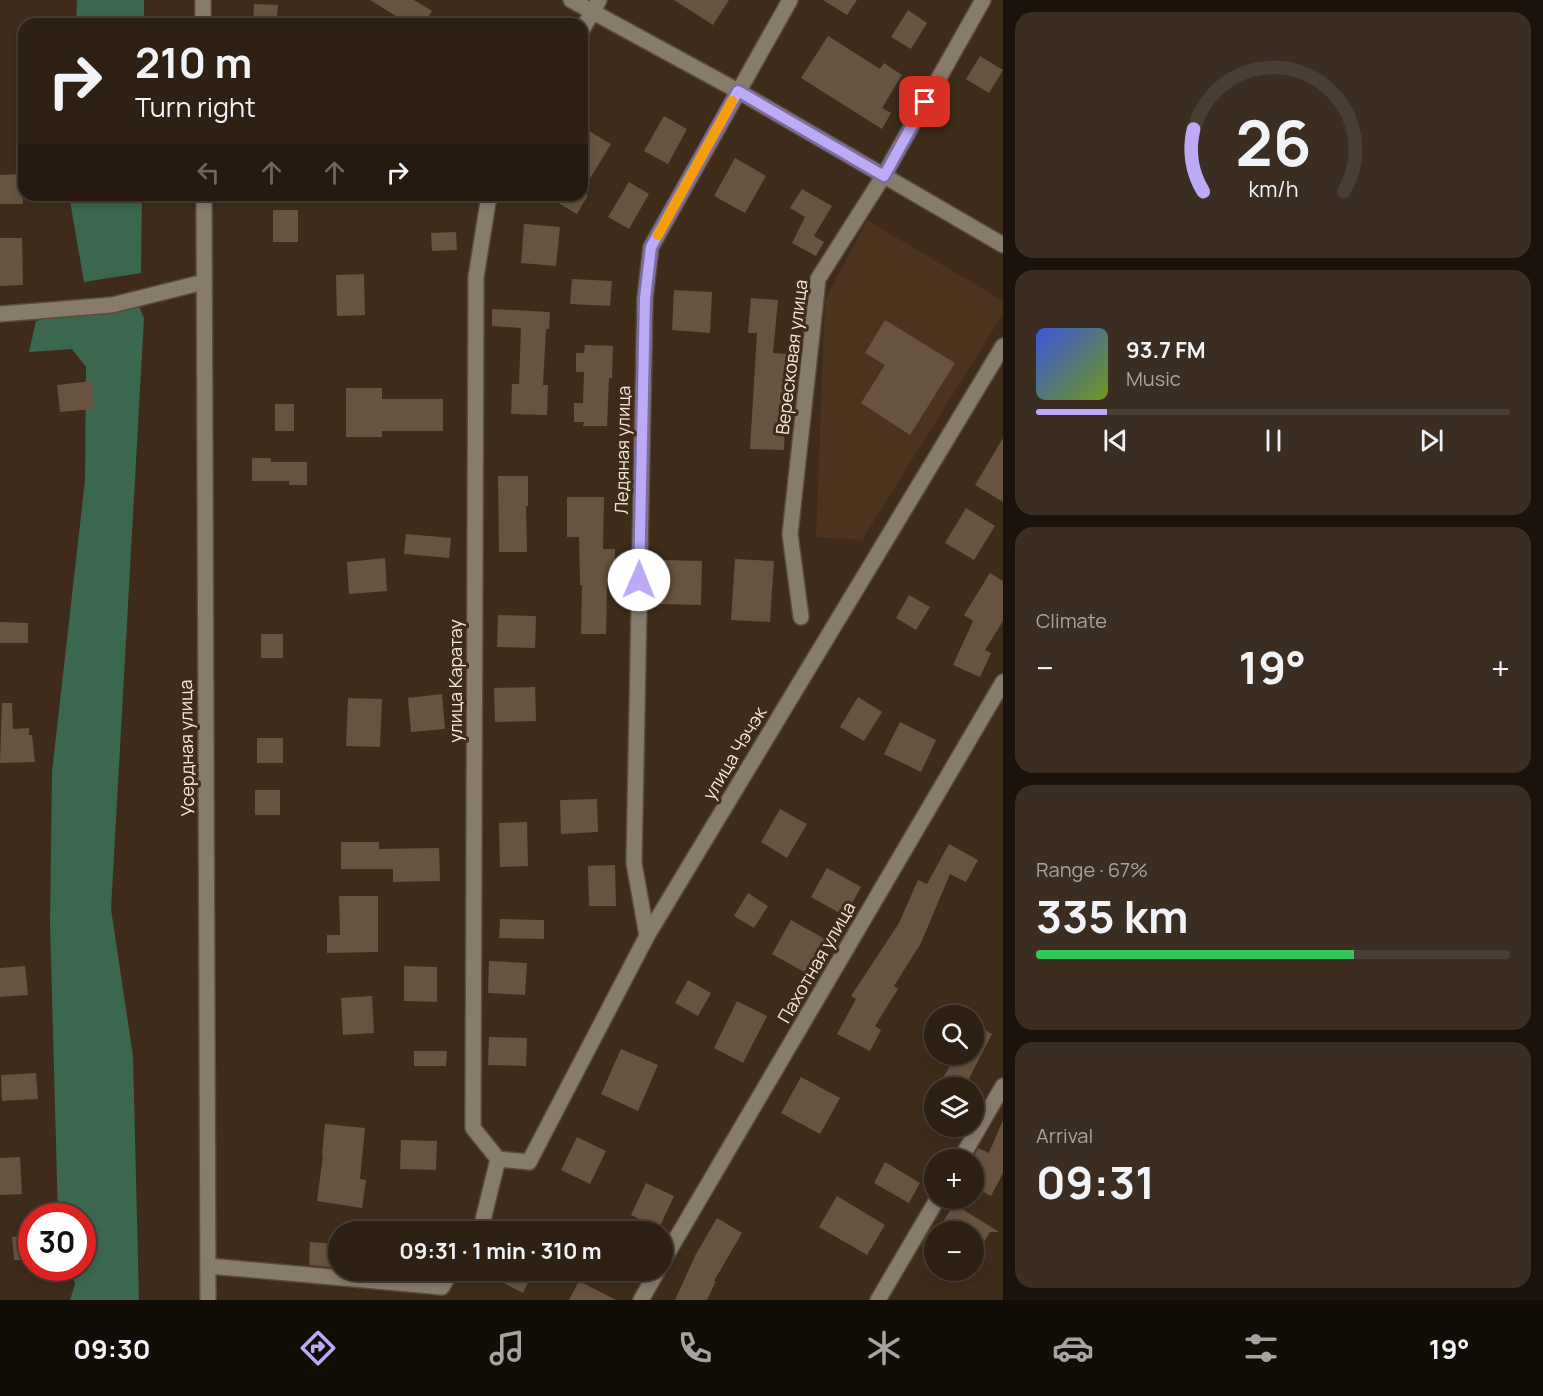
<!DOCTYPE html>
<meta charset="utf-8">
<style>
:root{--surface:#2f2014;--page:#3b2d22;--text:#f1f3f6;--muted:#a7a3a0;--line:#4a3e34;--accent:#bcaaf6}
body{margin:0;font-family:Manrope,sans-serif;background:var(--page);color:var(--text);height:100vh;display:flex;flex-direction:column;font-size:22px;white-space:nowrap}
*{box-sizing:border-box;margin:0}
p{font-size:20px;color:var(--muted)}
.icon{flex:none;width:33px;height:33px;fill:none;stroke:currentColor;stroke-width:2;stroke-linecap:round;stroke-linejoin:round}
.map{position:relative;flex:1;overflow:hidden}
.side{display:flex;flex-direction:column;gap:12px;padding:12px;background:#1a120b;width:540px}
.side>*{flex:none}
.hud{position:absolute;left:18px;top:18px;width:570px;height:183px;border-radius:18px;box-shadow:0 3px 9px #0003,0 0 0 2px var(--line);background:#2f2014;color:var(--text);overflow:hidden}
.fabs{position:absolute;left:924px;top:1005px;display:grid;gap:12px}
.fabs a{display:grid;place-items:center;width:60px;height:60px;border-radius:50%;background:var(--surface);box-shadow:0 3px 9px #0003,0 0 0 2px var(--line);font-size:30px}
.speed{position:absolute;left:18px;top:1203px;display:flex;gap:12px;font-size:30px;font-weight:700;text-align:center}
.speed>*{display:grid;place-content:center;width:78px;height:78px;border-radius:50%;background:var(--surface);box-shadow:0 3px 9px #0003,0 0 0 2px var(--line);line-height:1}
.speed .limit{border:9px solid #d22;background:#fff;color:#111}
.pin{position:absolute;display:grid;place-items:center;width:51px;height:51px;color:#fff;margin:-26px;border-radius:12px;box-shadow:0 3px 9px #0006}
.me{position:absolute;width:66px;margin:-33px;rotate:1deg;stroke-linejoin:round;filter:drop-shadow(0 0 4px #0008)}
.turn{display:flex;align-items:center;gap:21px;height:126px;padding:0 18px;font-size:27px}
.turn .icon{width:78px;height:78px;stroke-width:2.5}
.turn b{display:block;font-size:42px;line-height:51px}
.lanes{display:flex;align-items:center;height:57px;padding:0 18px;background:#0003;justify-content:center;gap:30px;direction:ltr}
.lanes .off{opacity:.35}
.big{font-size:45px;font-weight:700;line-height:1.1}
.side .card{flex:1;display:flex;flex-direction:column;justify-content:center;gap:9px;min-width:0;padding:0 21px;border-radius:18px;background:var(--page)}
.side .dial{align-items:center;gap:0}
.dial svg{height:156px;overflow:visible;fill:none;stroke:var(--line);stroke-width:7;stroke-linecap:round;text-anchor:middle}
.dial text{fill:var(--text);stroke:none}
.song{display:flex;align-items:center;gap:18px}
.cover{width:72px;height:72px;border-radius:9px;background:linear-gradient(135deg,hsl(230 70% 55%),hsl(80 70% 35%))}
.played{height:6px;border-radius:3px;background:linear-gradient(90deg,var(--accent) 15%,var(--line) 15%)}
.keys{display:flex;justify-content:space-around;direction:ltr}
.heat{display:flex;justify-content:space-between;align-items:center;font-size:33px;direction:ltr}
.charge{height:9px;border-radius:4px;background:linear-gradient(90deg,#34c759 67%,var(--line) 0)}
.trip{position:absolute;left:328px;top:1221px;width:345px;height:60px;border-radius:30px;background:var(--surface);box-shadow:0 3px 9px #0003,0 0 0 2px var(--line);font-weight:700;line-height:60px;text-align:center}
.tabs{display:flex;height:96px;justify-content:space-around;align-items:center;background:#130d08;color:var(--muted)}
.tabs .icon{width:42px;height:42px}
.tabs .current{color:var(--accent)}
.tabs b{font-size:27px;color:var(--text)}
main{display:flex;flex:1;min-height:0}
.map>svg:first-child{display:block}
.built{fill:#4b331d}
.forest{fill:#3a674e}
.building{fill:#67533f}
.lines{fill:none;stroke-linecap:round;stroke-linejoin:round}
.minor-casing{stroke:#5c4939;stroke-width:18}
.minor{stroke:#877b6a;stroke-width:15}
.route-casing{stroke:#7a6ea0;stroke-width:15}
.route{stroke:#bcaaf6;stroke-width:10}
.slow{stroke:#f59e0b;stroke-width:10}
.labels{text-anchor:middle;dominant-baseline:central;stroke-width:6;stroke-linejoin:round;paint-order:stroke}
.street-label{font-size:18px;fill:#f4e7dc;stroke:#3f2b1a}
</style>
<main>
<div class="map">
<svg width="1003" height="1300" viewBox="0 0 1003 1300">
<rect width="100%" height="100%" fill="#3f2b1a"/>
<!-- built -->
<path class="built" d="M867,220L1003,301V314L862,540L816,537L825,300Z"/>
<!-- forest -->
<g class="forest">
<path d="M77,0H144V24H76Z"/>
<path d="M69,195H142L141,273L84,282Z"/>
<path d="M134,295L144,318L111,909L133,1056L139,1300H70L75,1284L70,1268H82V1216H58L50,923L52,772L85,480L86,367L72,349L29,352L36,321Z"/>
</g>
<!-- building -->
<g class="building">
<path d="M370,0H414L432,11L424,24H409Z"/>
<path d="M674,0H729L713,25Z"/>
<path d="M823,0H857L847,15Z"/>
<path d="M254,4L278,5L276,24H253Z"/>
<path d="M908,10L927,23L911,49L891,37Z"/>
<path d="M828,36L880,69L884,63L902,75L882,108L891,113L882,129L801,78Z"/>
<path d="M980,56L1003,70L989,93L966,79Z"/>
<path d="M664,116L687,129L668,164L644,151Z"/>
<path d="M582,127L611,144L582,192Z"/>
<path d="M735,158L766,176L745,213L714,196Z"/>
<path d="M22,174L23,204H0V175Z"/>
<path d="M629,182L649,194L629,229L608,217Z"/>
<path d="M802,189L832,206L814,236L824,242L816,256L792,243L805,217L790,208Z"/>
<path d="M545,195H588L577,214Z"/>
<rect x="273" y="210" width="25" height="32"/>
<path d="M524,224L560,227L556,266L521,263Z"/>
<path d="M456,232L457,250L432,251L431,233Z"/>
<path d="M0,238H22L23,285L0,286Z"/>
<path d="M364,274L365,315L337,316L336,275Z"/>
<path d="M572,279L612,281L610,306L570,304Z"/>
<path d="M674,290L712,292L710,333L672,330Z"/>
<path d="M751,298L778,300L773,353L787,354L783,417H785L784,450L750,449L757,333H748Z"/>
<path d="M492,309L550,312L549,329H546L543,385H548L547,415L511,414L512,384H519L521,328L492,326Z"/>
<path d="M885,320L955,363L910,435L861,403L885,365L865,353Z"/>
<path d="M585,345L613,346L612,378H609L607,426H583L584,422H574V403H583L584,372H576V353H584Z"/>
<path d="M92,381L94,409L60,412L57,385Z"/>
<path d="M346,388H382V399H443V431H382V437H346Z"/>
<rect x="275" y="404" width="19" height="27"/>
<path d="M1003,438V502L975,485Z"/>
<path d="M252,458H271V462H307V485H289V481H252Z"/>
<path d="M498,476H528V506H526L527,552H499Z"/>
<path d="M567,497H604L603,549H615V585H607L606,634H581L582,585H580L579,537H567Z"/>
<path d="M966,508L995,526L974,560L945,543Z"/>
<path d="M406,534L451,538L449,558L404,554Z"/>
<path d="M385,558L387,591L349,594L347,562Z"/>
<path d="M735,559L774,561L770,622L731,620Z"/>
<path d="M662,560L702,561L701,605L661,604Z"/>
<path d="M990,573L1003,581V621L985,650L991,653L980,677L953,665L973,621L964,615Z"/>
<path d="M909,595L930,607L916,630L896,618Z"/>
<path d="M498,615L536,616L535,648L497,647Z"/>
<path d="M0,622L28,623V643H0Z"/>
<rect x="261" y="634" width="22" height="24"/>
<path d="M535,687L536,721L495,722L494,688Z"/>
<path d="M442,694L445,729L411,732L408,698Z"/>
<path d="M858,697L882,712L864,741L840,727Z"/>
<path d="M348,698L382,699L380,747L346,746Z"/>
<path d="M2,703H12L13,729L29,728V735H32L35,762L0,763Z"/>
<path d="M900,722L936,740L921,772L884,754Z"/>
<rect x="257" y="738" width="26" height="25"/>
<rect x="255" y="790" width="25" height="25"/>
<path d="M597,799L598,832L561,834L560,800Z"/>
<path d="M780,809L807,824L787,858L761,842Z"/>
<path d="M527,822L528,866L500,867L499,823Z"/>
<path d="M341,842H379V849L439,848L440,881L393,882V869H341Z"/>
<path d="M949,844L978,860L966,882L950,874L921,943L894,986L898,989L875,1026L881,1030L870,1051L837,1034L856,999L851,996L899,923L918,880L927,884Z"/>
<path d="M615,865L616,906H589L588,866Z"/>
<path d="M827,868L861,887L845,916L811,897Z"/>
<path d="M748,893L768,906L754,928L734,916Z"/>
<path d="M339,896H378V952L327,953V935H340Z"/>
<path d="M500,919L544,920V939L499,938Z"/>
<path d="M791,920L825,939L806,973L772,954Z"/>
<path d="M489,961L527,963L525,995L488,993Z"/>
<path d="M25,966L28,995L0,997V968Z"/>
<path d="M404,966L437,967V1002L404,1001Z"/>
<path d="M688,980L711,993L698,1016L675,1003Z"/>
<path d="M372,996L374,1033L343,1035L341,998Z"/>
<path d="M737,1001L767,1016L743,1063L714,1048Z"/>
<path d="M974,1024L992,1034L964,1088H937L957,1054H974Z"/>
<path d="M489,1037L527,1038L526,1066L488,1065Z"/>
<path d="M621,1049L658,1065L638,1111L601,1094Z"/>
<path d="M414,1051H447L446,1066H414Z"/>
<path d="M36,1073L38,1099L2,1101L1,1075Z"/>
<path d="M801,1077L840,1098L820,1134L781,1113Z"/>
<path d="M1003,1120V1173L991,1196L974,1187V1156L978,1148L989,1153Z"/>
<path d="M325,1124L365,1128L360,1179L366,1180L362,1208L317,1201L323,1155H322Z"/>
<path d="M577,1137L606,1151L590,1184L561,1170Z"/>
<path d="M401,1140L437,1141L436,1170L400,1169Z"/>
<path d="M20,1157L22,1194L0,1195V1158Z"/>
<path d="M885,1162L920,1183L909,1203L874,1183Z"/>
<path d="M646,1183L674,1196L659,1228L631,1215Z"/>
<path d="M837,1196L885,1225L867,1255L819,1227Z"/>
<path d="M954,1204L999,1232H990L974,1259V1232H937Z"/>
<path d="M717,1218L742,1233L714,1281H716L707,1300H675L696,1254Z"/>
<path d="M32,1236V1260H14L12,1237Z"/>
<path d="M310,1242L339,1244V1268L309,1265Z"/>
<path d="M478,1270H534L523,1293Z"/>
<path d="M579,1281L616,1300H569Z"/>
</g>
<g class="lines">
<defs>
<g id="minor">
<path d="M203,0V24"/>
<path d="M571,0L738,91L1003,245"/>
<path d="M582,30L599,0"/>
<path d="M204,195L208,1300"/>
<path d="M491,195L488,202L476,277L473,1128L498,1159"/>
<path d="M0,314L112,305L204,282"/>
<path d="M801,617L790,534L818,279L884,175L983,0"/>
<path d="M647,936L634,863L645,298L651,247L790,0"/>
<path d="M498,1159L529,1162L647,936L1003,346"/>
<path d="M960,1160L1003,1086"/>
<path d="M477,1232L482,1224L498,1159"/>
<path d="M663,1261L1003,682"/>
<path d="M209,1266L442,1287L452,1270"/>
<path d="M641,1300L658,1270"/>
<path d="M878,1300L938,1198"/>
</g>
</defs>
<!-- minor casing -->
<use href="#minor" class="minor-casing"/>
<!-- minor -->
<use href="#minor" class="minor"/>
</g>
<g class="lines">
<defs>
<path id="route" d="M639,580L645,298L651,247L738,91L884,176L925,102"/>
</defs>
<!-- route casing -->
<use href="#route" class="route-casing"/>
<!-- route -->
<use href="#route" class="route"/>
<!-- slow -->
<path class="slow" d="M658,235L732,101"/>
</g>
<g class="labels">
<!-- street labels -->
<g class="street-label">
<text transform="translate(791 357) rotate(-83)">Вересковая улица</text>
<text transform="translate(622 450) rotate(-89)">Ледяная улица</text>
<text transform="translate(455 681) rotate(-90)">улица Каратау</text>
<text transform="translate(186 748) rotate(-91)">Усердная улица</text>
<text transform="translate(734 753) rotate(-59)">улица Чэчэк</text>
<text transform="translate(816 962) rotate(-60)">Пахотная улица</text>
</g>
</g>
</svg>
<div class="fabs">
<a><svg class="icon" aria-label="search" viewBox="0 0 24 24"><circle cx="10" cy="10" r="6"/><path d="M15 15l6 6"/></svg></a>
<a><svg class="icon" aria-label="layers" viewBox="0 0 24 24"><path d="M12 4l9 5-9 5-9-5zM3 14l9 5 9-5"/></svg></a>
<a>+</a>
<a>−</a>
</div>
<div class="speed"><div class="limit">30</div></div>
<div class="pin" style="left:925px;top:102px;background:#d93025"><svg class="icon" aria-label="arrive" viewBox="0 0 24 24"><path d="M6 21V4h12l-3 4 3 4H6"/></svg></div>
<svg class="me" style="left:639px;top:580px" viewBox="-20 -20 40 40"><circle r="19" fill="#fff"/><path d="M0-13L10 11 0 6-10 11z" fill="#bcaaf6"/></svg>
<div class="trip">09:31 · 1 min · 310 m</div>
<div class="hud">
<div class="turn"><svg class="icon" aria-label="right" viewBox="0 0 24 24"><path d="M7 20v-9h11M14 6l5 5-5 5"/></svg><div><b>210 m</b>Turn right</div></div>
<div class="lanes"><svg class="icon off" aria-label="left" viewBox="0 0 24 24"><path d="M17 20v-9H6M10 6l-5 5 5 5"/></svg><svg class="icon off" aria-label="ahead" viewBox="0 0 24 24"><path d="M12 20V5M6 11l6-6 6 6"/></svg><svg class="icon off" aria-label="ahead" viewBox="0 0 24 24"><path d="M12 20V5M6 11l6-6 6 6"/></svg><svg class="icon" aria-label="right" viewBox="0 0 24 24"><path d="M7 20v-9h11M14 6l5 5-5 5"/></svg></div>
</div>
</div>
<section class="side">
<div class="card dial"><svg viewBox="0 0 100 80">
<path d="M14 69A42 42 0 1 1 86 69"/>
<path d="M14 69A42 42 0 0 1 9 37" stroke="#bcaaf6"/>
<text x="50" y="56" font-size="32" font-weight="700">26</text>
<text x="50" y="72" font-size="11">km/h</text>
</svg></div>
<div class="card">
<div class="song"><i class="cover"></i><div><b>93.7 FM</b><p>Music</p></div></div>
<div class="played"></div>
<div class="keys"><svg class="icon" aria-label="previous" viewBox="0 0 24 24"><path d="M18 5L8 12l10 7zM5 5v14"/></svg><svg class="icon" aria-label="pause" viewBox="0 0 24 24"><path d="M8 5v14M16 5v14"/></svg><svg class="icon" aria-label="next" viewBox="0 0 24 24"><path d="M6 5l10 7-10 7zM19 5v14"/></svg></div>
</div>
<div class="card"><p>Climate</p>
<div class="heat"><a>−</a><b class="big">19°</b><a>+</a></div>
</div>
<div class="card"><p>Range · 67%</p><b class="big">335 km</b><div class="charge"></div></div>
<div class="card"><p>Arrival</p><b class="big">09:31</b></div>
</section>
</main>
<nav class="tabs">
<b>09:30</b>
<svg class="icon current" aria-label="directions" viewBox="0 0 24 24"><path d="M12 3l9 9-9 9-9-9zM9 14v-3h6M13 9l2 2-2 2"/></svg>
<svg class="icon" aria-label="music" viewBox="0 0 24 24"><path d="M9 18V5l10-2v13"/><circle cx="6" cy="18" r="3"/><circle cx="16" cy="16" r="3"/></svg>
<svg class="icon" aria-label="phone" viewBox="0 0 24 24"><path d="M5 4h4l2 5-3 2q2 4 5 5l2-3 5 2v4C11 20 4 13 5 4z"/></svg>
<svg class="icon" aria-label="climate" viewBox="0 0 24 24"><path d="M12 3v18M4 7l16 10M4 17L20 7"/></svg>
<svg class="icon" aria-label="car" viewBox="0 0 24 24"><path d="M5 17H2v-5l4-1 3-4h7l3 4 3 1v5h-3M9 17h6M6 11h13"/><circle cx="7" cy="17" r="2"/><circle cx="17" cy="17" r="2"/></svg>
<svg class="icon" aria-label="filters" viewBox="0 0 24 24"><path d="M4 7h16M4 17h16"/><circle cx="9" cy="7" r="2"/><circle cx="15" cy="17" r="2"/></svg>
<b>19°</b>
</nav>
